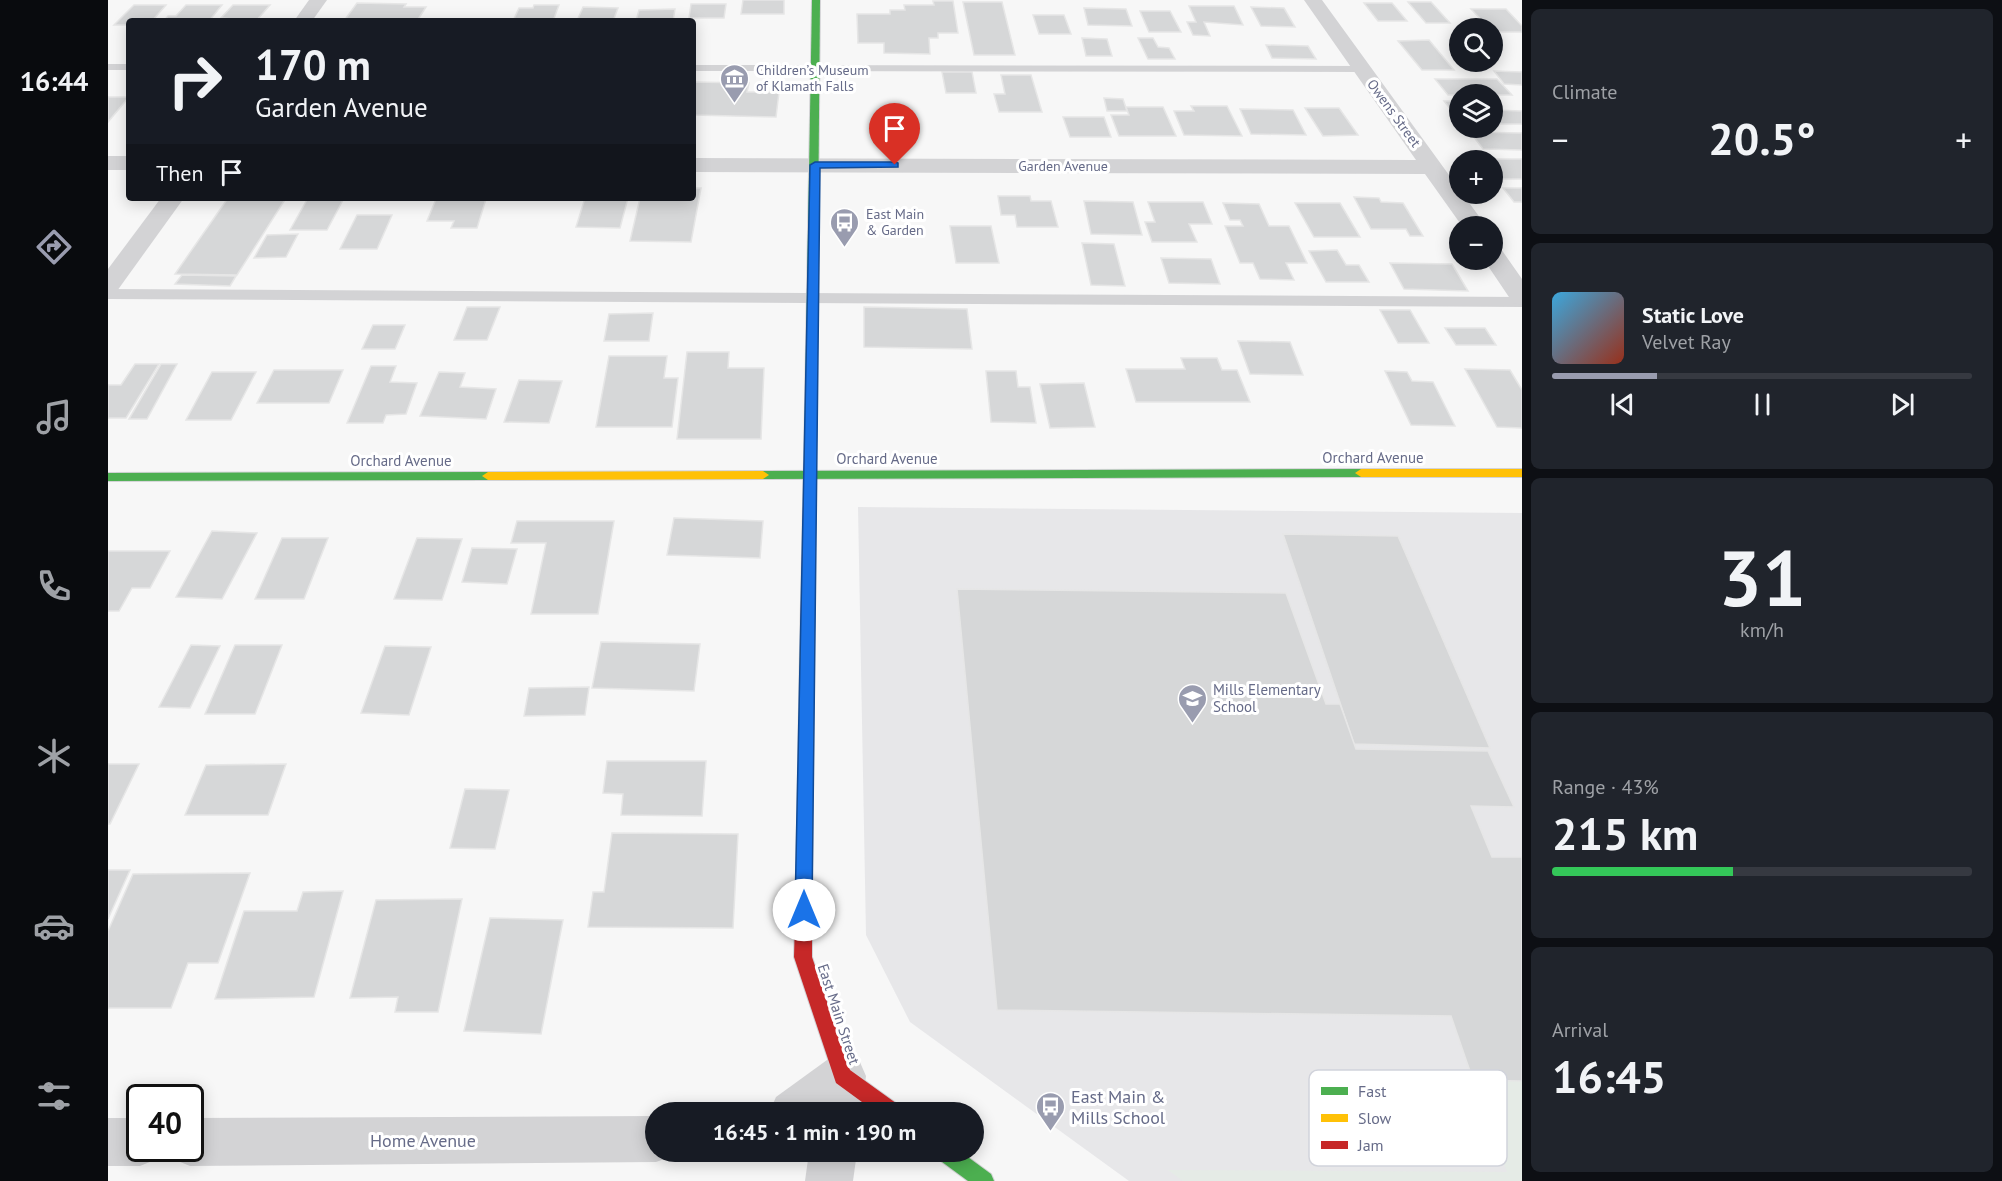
<!DOCTYPE html>
<meta charset="utf-8">
<style>
:root{--surface:#171b24;--page:#20242c;--text:#f1f3f6;--muted:#9ea1a6;--line:#363941;--accent:#999caf}
body{margin:0;font-family:"PT Sans",sans-serif;background:var(--page);color:var(--text);height:100vh;display:flex;flex-direction:column;font-size:22px;white-space:nowrap}
*{box-sizing:border-box;margin:0}
p{font-size:20px;color:var(--muted)}
.icon{flex:none;width:33px;height:33px;fill:none;stroke:currentColor;stroke-width:2;stroke-linecap:round;stroke-linejoin:round}
.map{position:relative;flex:1;overflow:hidden}
.drawer{display:flex;flex-direction:column;gap:9px;padding:9px;background:#0d0f14;width:480px}
.drawer>*{flex:none}
.banner{position:absolute;left:18px;top:18px;width:570px;height:183px;border-radius:6px;box-shadow:0 3px 15px #0003;background:#171b24;color:var(--text);overflow:hidden}
.buttons{position:absolute;left:1341px;top:18px;display:grid;gap:12px}
.buttons a{display:grid;place-items:center;width:54px;height:54px;border-radius:50%;background:var(--surface);box-shadow:0 3px 15px #0003;font-size:30px}
.speed{position:absolute;left:18px;top:1084px;display:flex;gap:12px;font-size:30px;font-weight:700;text-align:center}
.speed>*{display:grid;place-content:center;width:78px;height:78px;border-radius:50%;background:var(--surface);box-shadow:0 3px 15px #0003;line-height:1}
.speed .limit{border:3px solid #111;border-radius:9px;background:#fff;color:#111}
.pin{position:absolute;display:grid;place-items:center;width:51px;height:51px;color:#fff;margin:-62px -26px;border-radius:50% 50% 50% 0;rotate:-45deg;box-shadow:0 0 6px #0007}
.pin .icon{rotate:45deg}
.me{position:absolute;width:66px;margin:-33px;rotate:0deg;stroke-linejoin:round;filter:drop-shadow(0 0 4px #0008)}
.turn{display:flex;align-items:center;gap:21px;height:126px;padding:0 30px;font-size:27px}
.turn .icon{width:78px;height:78px;stroke-width:2.5}
.turn b{display:block;font-size:42px;line-height:51px}
.then{display:flex;align-items:center;height:57px;padding:0 30px;background:#0003;gap:12px;font-size:22px}
.big{font-size:45px;font-weight:600;line-height:1.1}
.drawer .widget{flex:1;display:flex;flex-direction:column;justify-content:center;gap:9px;min-width:0;padding:0 21px;border-radius:9px;background:var(--page)}
.drawer .dial{align-items:center;gap:0}
.dial b{font-size:78px;line-height:1}
.song{display:flex;align-items:center;gap:18px}
.cover{width:72px;height:72px;border-radius:9px;background:linear-gradient(135deg,hsl(200 70% 55%),hsl(10 70% 35%))}
.played{height:6px;border-radius:3px;background:linear-gradient(90deg,var(--accent) 25%,var(--line) 25%)}
.keys{display:flex;justify-content:space-around;direction:ltr}
.heat{display:flex;justify-content:space-between;align-items:center;font-size:33px;direction:ltr}
.charge{height:9px;border-radius:4px;background:linear-gradient(90deg,#34c759 43%,var(--line) 0)}
.trip{position:absolute;left:537px;top:1102px;width:339px;height:60px;border-radius:30px;background:var(--surface);box-shadow:0 3px 15px #0003;font-weight:600;line-height:60px;text-align:center}
main{display:flex;flex:1;min-height:0}
.tab-bar{display:flex;flex-direction:column;width:108px;justify-content:space-around;align-items:center;background:#090b0e;color:var(--muted)}
.tab-bar .icon{width:42px;height:42px}
.tab-bar .selected{color:var(--accent)}
.tab-bar b{font-size:27px;color:var(--text)}
.map>svg:first-child{display:block}
.built{fill:#e7e7e9}
.green{fill:#e5ebe6}
.building{fill:#d6d7d8;stroke:#e6e6e6;stroke-width:1.5}
.lines{fill:none;stroke-linecap:round;stroke-linejoin:round}
.fast-casing{stroke:#d3d3d6;stroke-width:2}
.slow-casing{stroke:#d3d3d6;stroke-width:2}
.jam-casing{stroke:#d3d3d6;stroke-width:2}
.lane{fill:#d3d3d5;fill-rule:evenodd}
.street{fill:#d3d3d5;fill-rule:evenodd}
.fast{fill:#4caf50;fill-rule:evenodd}
.slow{fill:#ffc107;fill-rule:evenodd}
.jam{fill:#c62828;fill-rule:evenodd}
.route{fill:#1a73e8;stroke:#114b97;stroke-width:1.5}
.labels{text-anchor:middle;dominant-baseline:central;stroke-width:6;stroke-linejoin:round;paint-order:stroke}
.far-poi-label{font-size:14px;fill:#666b88;stroke:#fff;text-anchor:start}
.far-street-label{font-size:14px;fill:#666b88;stroke:#fff}
.street-label{font-size:15px;fill:#666b88;stroke:#fff}
.poi-label{font-size:15px;fill:#666b88;stroke:#fff;text-anchor:start}
.near-poi-label{font-size:18px;fill:#666b88;stroke:#fff;text-anchor:start}
.near-street-label{font-size:18px;fill:#666b88;stroke:#fff}
.key{fill:#fff;stroke:#d1d3db;stroke-width:1.5}
.key-label{font-size:16px;fill:#666b88}
</style>
<main>
<nav class="tab-bar">
<b>16:44</b>
<svg class="icon selected" aria-label="directions" viewBox="0 0 24 24"><path d="M12 3l9 9-9 9-9-9zM9 14v-3h6M13 9l2 2-2 2"/></svg>
<svg class="icon" aria-label="music" viewBox="0 0 24 24"><path d="M9 18V5l10-2v13"/><circle cx="6" cy="18" r="3"/><circle cx="16" cy="16" r="3"/></svg>
<svg class="icon" aria-label="phone" viewBox="0 0 24 24"><path d="M5 4h4l2 5-3 2q2 4 5 5l2-3 5 2v4C11 20 4 13 5 4z"/></svg>
<svg class="icon" aria-label="climate" viewBox="0 0 24 24"><path d="M12 3v18M4 7l16 10M4 17L20 7"/></svg>
<svg class="icon" aria-label="car" viewBox="0 0 24 24"><path d="M5 17H2v-5l4-1 3-4h7l3 4 3 1v5h-3M9 17h6M6 11h13"/><circle cx="7" cy="17" r="2"/><circle cx="17" cy="17" r="2"/></svg>
<svg class="icon" aria-label="filters" viewBox="0 0 24 24"><path d="M4 7h16M4 17h16"/><circle cx="9" cy="7" r="2"/><circle cx="15" cy="17" r="2"/></svg>
</nav>
<div class="map">
<svg width="1414" height="1181" viewBox="0 0 1414 1181">
<rect width="100%" height="100%" fill="#f7f7f7"/>
<!-- built -->
<path class="built" d="M750,507L1414,513V1181H1021L802,1022L758,935Z"/>
<!-- green -->
<path class="green" d="M1365,1080L1414,1081V1181H1075L1060,1170L1399,1172Z"/>
<!-- building -->
<g class="building">
<path d="M635,0H676V14H633Z"/>
<path d="M825,1H845L850,33H830V38H821L822,54L776,53V43H750L749,14H782V10H797L796,5H826Z"/>
<path d="M855,2H894L907,55H866Z"/>
<path d="M1300,2H1323L1342,23H1318Z"/>
<path d="M249,3L298,4L296,7H318L309,21H236Z"/>
<path d="M1256,3H1284L1299,21H1270Z"/>
<path d="M583,4H618L616,18H581Z"/>
<path d="M26,5H58L44,21H21V25H6Z"/>
<path d="M78,5H114L101,21H56L60,16H68Z"/>
<path d="M125,5H162L148,21L113,18Z"/>
<path d="M426,5H451L445,21H405L411,8H425Z"/>
<path d="M1081,6H1126L1135,25L1096,22L1102,36L1085,35L1079,22H1088Z"/>
<path d="M475,7L510,8L505,21H469Z"/>
<path d="M1143,7L1176,8L1187,27L1153,26Z"/>
<path d="M976,8L1018,9L1024,26L980,25Z"/>
<path d="M567,9L565,21H528L531,10Z"/>
<path d="M1363,9H1398L1414,26V32H1384V28H1381Z"/>
<path d="M1032,11H1062L1073,32H1041Z"/>
<path d="M925,15H956L963,34H931Z"/>
<path d="M974,38L999,39L1004,56H978Z"/>
<path d="M1030,38H1045L1050,47L1061,48L1067,59H1040Z"/>
<path d="M1321,40L1346,70H1314L1290,41Z"/>
<path d="M1158,45L1200,46L1208,59L1164,58Z"/>
<path d="M1386,71L1414,72V85L1396,84Z"/>
<path d="M834,72H864L868,93H838Z"/>
<path d="M893,75H923L934,112H891L886,94H897Z"/>
<path d="M1327,79H1389L1404,95H1340Z"/>
<path d="M585,82L641,83L639,92H671L668,117L585,115Z"/>
<path d="M0,97H21L0,122Z"/>
<path d="M996,98L1015,99L1019,111H999Z"/>
<path d="M1336,101H1352V121Z"/>
<path d="M1083,106H1119L1134,136L1076,135L1066,111H1086Z"/>
<path d="M1018,107H1055L1068,136H1011L1003,115H1021Z"/>
<path d="M1197,108H1231L1250,135L1215,136Z"/>
<path d="M1132,109L1185,110L1198,135L1143,134Z"/>
<path d="M1384,110L1414,111V124H1384Z"/>
<path d="M955,117H996L1003,137H962Z"/>
<path d="M1362,132L1414,133V150L1375,149Z"/>
<path d="M1377,159H1414V179H1392L1384,169V160Z"/>
<path d="M585,188H593L583,242L522,241L532,198H585Z"/>
<path d="M1395,188H1414V202H1406Z"/>
<path d="M890,196H922L923,201H943L950,227H909L907,215H893Z"/>
<path d="M1246,197L1271,198L1273,202L1295,203L1315,236H1302L1298,229H1263Z"/>
<path d="M120,198H178L129,275L67,274Z"/>
<path d="M200,198H236L219,230H182Z"/>
<path d="M477,198H520L512,228L468,227Z"/>
<path d="M328,199H378L369,228H343L346,221H319Z"/>
<path d="M976,201L1025,202L1034,235L983,234Z"/>
<path d="M1040,202H1095L1104,224H1081L1089,242H1044L1037,222H1047Z"/>
<path d="M1115,203L1151,204L1161,226H1181L1199,263H1178L1186,280L1152,279L1145,263H1132L1117,226H1135L1132,220H1122Z"/>
<path d="M1187,203H1232L1252,237H1206Z"/>
<path d="M249,215H284L269,249H232Z"/>
<path d="M842,226H883L891,263H848Z"/>
<path d="M190,234L178,257L146,258L159,235Z"/>
<path d="M974,243L1006,244L1017,286L983,285Z"/>
<path d="M1229,250L1238,265H1251L1261,282H1218L1201,251Z"/>
<path d="M1053,258L1103,259L1112,284L1061,283Z"/>
<path d="M1282,263L1344,264L1360,291L1296,289Z"/>
<path d="M74,275L128,276L122,286L67,284Z"/>
<path d="M359,307H392L379,340H346Z"/>
<path d="M756,307L859,309L864,349L756,347Z"/>
<path d="M1272,310H1302L1321,343H1290Z"/>
<path d="M545,313L541,341H496L501,314Z"/>
<path d="M265,325H297L287,349H254Z"/>
<path d="M1337,328H1377L1388,345H1348Z"/>
<path d="M1130,341L1182,342L1195,375L1142,374Z"/>
<path d="M579,352H621L620,368H656L653,439H569Z"/>
<path d="M501,356H559L556,378H570L564,427H488Z"/>
<path d="M1073,358H1109L1114,370H1129L1142,402H1028L1018,369H1077Z"/>
<path d="M27,364H51L18,418H0V385H13Z"/>
<path d="M53,364H69L39,419H21Z"/>
<path d="M263,366H288L282,382L309,383L298,414L278,415L275,423H239Z"/>
<path d="M1357,369L1402,370L1414,390V428L1389,427Z"/>
<path d="M166,370H235L221,403H149Z"/>
<path d="M878,371H908L910,387H922L928,423L883,422Z"/>
<path d="M1277,371L1299,372L1304,381L1325,382L1347,426L1303,425Z"/>
<path d="M104,372H148L123,420H78Z"/>
<path d="M331,372L357,373L352,387L388,389L378,419L312,416Z"/>
<path d="M411,380L454,381L441,423L396,422Z"/>
<path d="M976,383L987,427L942,428L932,384Z"/>
<path d="M566,518L655,521L652,558L559,555Z"/>
<path d="M409,521H506L490,614H423L438,543H403Z"/>
<path d="M104,531L149,533L114,599L68,597Z"/>
<path d="M1175,534L1290,536L1382,748L1246,744Z"/>
<path d="M174,538H220L196,599H147Z"/>
<path d="M309,538L354,539L334,600L286,599Z"/>
<path d="M364,548L409,549L399,584L354,582Z"/>
<path d="M0,551H62L42,588H24L11,611H0Z"/>
<path d="M849,589L1178,593L1218,704H1232L1248,749L1380,751L1406,807L1363,806L1384,857H1414V1081L1365,1080L1343,1016L889,1010Z"/>
<path d="M493,642L592,644L586,691L484,688Z"/>
<path d="M83,645L112,646L82,708L51,707Z"/>
<path d="M127,645H174L147,714H97Z"/>
<path d="M277,646L323,647L301,715L253,713Z"/>
<path d="M481,687L477,715L416,716L421,688Z"/>
<path d="M499,761H598L594,816L513,815L515,794L495,793Z"/>
<path d="M0,764H31L2,824H0Z"/>
<path d="M178,764L160,815H77L98,765Z"/>
<path d="M357,789L401,790L387,849L342,848Z"/>
<path d="M504,833L630,834L625,928L480,927L485,892H496Z"/>
<path d="M0,870H22L0,919Z"/>
<path d="M142,873L110,963H80L63,1008H0V931L25,874Z"/>
<path d="M235,891L206,997L107,999L136,911H189L195,892Z"/>
<path d="M354,899L330,1012H287L290,997L242,998L268,900Z"/>
<path d="M382,918L455,920L433,1034L356,1031Z"/>
</g>
<g class="lines">
<defs>
<g id="fast">
<path d="M704,0H712L708,459L702,463L696,459Z"/>
<path d="M1253,469L1259,473L1253,477L655,479L649,475L655,471Z"/>
<path d="M380,472L386,476L380,480L0,481V473Z"/>
<path d="M827,1152H853L883,1174L886,1181H860L830,1159Z"/>
</g>
<g id="slow">
<path d="M1253,469H1414V477H1253L1247,473Z"/>
<path d="M655,471L661,475L655,479L380,480L374,476L380,472Z"/>
<path d="M699,642L704,644L706,648L704,884L702,890L696,892L690,890L688,884L692,648L694,644Z"/>
</g>
<g id="jam">
<path d="M702,455L708,459L706,648L704,652L699,654L694,652L692,648L696,459Z"/>
<path d="M696,876L702,878L704,884V957L742,1070L792,1106L794,1113H769L728,1083L686,957L688,884L690,878Z"/>
</g>
</defs>
<!-- fast casing -->
<use href="#fast" class="fast-casing"/>
<!-- slow casing -->
<use href="#slow" class="slow-casing"/>
<!-- jam casing -->
<use href="#jam" class="jam-casing"/>
<!-- lane -->
<g class="lane">
<rect x="0" y="64" width="21" height="6"/>
<path d="M585,65L1254,66L1260,69L1254,72L585,71Z"/>
<path d="M0,289L1414,297V307L0,299Z"/>
</g>
<!-- street -->
<g class="street">
<path d="M201,0H219L204,21H186Z"/>
<path d="M1196,0H1214L1378,226H1354L1317,174L585,172V158L1308,160Z"/>
<rect x="0" y="156" width="21" height="14"/>
<path d="M53,198H76L9,291L0,294V269Z"/>
<path d="M1384,247L1393,249L1414,279V305L1405,303L1376,260H1384Z"/>
<path d="M735,1053L751,1060L758,1076L753,1113H661L668,1097L719,1060Z"/>
<path d="M548,1116V1152H566L565,1156L548,1162L82,1166L65,1159L61,1149H82V1118Z"/>
<path d="M0,1118H32V1149H53L49,1159L32,1166H0Z"/>
<path d="M701,1152H749L745,1181H697Z"/>
</g>
<!-- fast -->
<use href="#fast" class="fast"/>
<!-- slow -->
<use href="#slow" class="slow"/>
<!-- jam -->
<use href="#jam" class="jam"/>
</g>
<!-- route -->
<path class="route" d="M787,162L790,163V167L712,168L704,910L702,916L696,919L690,916L687,910L702,165L707,162Z"/>
<!-- icons -->
<defs>
<symbol id="museum-pin" viewBox="-11 -11 22 30"><path d="M0 17L-7.5 6A9.5 9.5 0 1 1 7.5 6Z" fill="#999caf" stroke="#fff"/><path d="M0-6L6-3V-2H-6V-3ZM-5-1h2V3h-2ZM-1-1h2V3h-2ZM3-1h2V3H3ZM-6 4H6V6H-6Z" fill="#fff"/></symbol>
<symbol id="bus-pin" viewBox="-11 -11 22 30"><path d="M0 17L-7.5 6A9.5 9.5 0 1 1 7.5 6Z" fill="#999caf" stroke="#fff"/><path d="M-5-6H5V4H4V6H2V4H-2V6H-4V4H-5ZM-3.5-4V0h7V-4ZM-3.5 1.2v1.5H-2V1.2ZM2 1.2v1.5H3.5V1.2Z" fill="#fff"/></symbol>
<symbol id="school-pin" viewBox="-11 -11 22 30"><path d="M0 17L-7.5 6A9.5 9.5 0 1 1 7.5 6Z" fill="#999caf" stroke="#fff"/><path d="M0-5L7-2L0 1L-7-2ZM-4 1L0 2.5L4 1V4Q0 6-4 4Z" fill="#fff"/></symbol>
</defs>
<g fill-rule="evenodd">
<use href="#museum-pin" x="610" y="62" width="33" height="45"/>
<use href="#bus-pin" x="720" y="206" width="33" height="45"/>
<use href="#school-pin" x="1068" y="682" width="33" height="45"/>
<use href="#bus-pin" x="926" y="1090" width="33" height="45"/>
</g>
<g class="labels">
<!-- far-poi labels -->
<g class="far-poi-label">
<text x="648" y="70">Children’s Museum<tspan x="648" dy="16">of Klamath Falls</tspan></text>
<text x="758" y="214">East Main<tspan x="758" dy="16">&amp; Garden</tspan></text>
</g>
<!-- far-street labels -->
<g class="far-street-label">
<text transform="translate(1286 113) rotate(54)">Owens Street</text>
<text x="955" y="166">Garden Avenue</text>
</g>
<!-- street labels -->
<g class="street-label">
<text x="1265" y="457">Orchard Avenue</text>
<text x="779" y="458">Orchard Avenue</text>
<text x="293" y="460">Orchard Avenue</text>
<text transform="translate(731 1014) rotate(72)">East Main Street</text>
</g>
<!-- poi labels -->
<g class="poi-label">
<text x="1105" y="689">Mills Elementary<tspan x="1105" dy="17">School</tspan></text>
</g>
<!-- near-poi labels -->
<g class="near-poi-label">
<text x="963" y="1096">East Main &amp;<tspan x="963" dy="21">Mills School</tspan></text>
</g>
<!-- near-street labels -->
<g class="near-street-label">
<text x="315" y="1140">Home Avenue</text>
</g>
</g>
<!-- legend -->
<rect x="1201" y="1070" width="198" height="96" rx="9" class="key"/>
<rect x="1213" y="1087" width="27" height="8" fill="#4caf50"/>
<rect x="1213" y="1114" width="27" height="8" fill="#ffc107"/>
<rect x="1213" y="1141" width="27" height="8" fill="#c62828"/>
<g class="key-label">
<text x="1250" y="1097">Fast</text>
<text x="1250" y="1124">Slow</text>
<text x="1250" y="1151">Jam</text>
</g>
</svg>
<div class="buttons">
<a><svg class="icon" aria-label="search" viewBox="0 0 24 24"><circle cx="10" cy="10" r="6"/><path d="M15 15l6 6"/></svg></a>
<a><svg class="icon" aria-label="layers" viewBox="0 0 24 24"><path d="M12 4l9 5-9 5-9-5zM3 14l9 5 9-5"/></svg></a>
<a>+</a>
<a>−</a>
</div>
<div class="speed"><div class="limit">40</div></div>
<div class="pin" style="left:787px;top:165px;background:#d93025"><svg class="icon" aria-label="arrive" viewBox="0 0 24 24"><path d="M6 21V4h12l-3 4 3 4H6"/></svg></div>
<svg class="me" style="left:696px;top:910px" viewBox="-20 -20 40 40"><circle r="19" fill="#fff"/><path d="M0-13L10 11 0 6-10 11z" fill="#1a73e8"/></svg>
<div class="trip">16:45 · 1 min · 190 m</div>
<div class="banner">
<div class="turn"><svg class="icon" aria-label="right" viewBox="0 0 24 24"><path d="M7 20v-9h11M14 6l5 5-5 5"/></svg><div><b>170 m</b>Garden Avenue</div></div>
<div class="then">Then<svg class="icon" aria-label="arrive" viewBox="0 0 24 24"><path d="M6 21V4h12l-3 4 3 4H6"/></svg></div>
</div>
</div>
<section class="drawer">
<div class="widget"><p>Climate</p>
<div class="heat"><a>−</a><b class="big">20.5°</b><a>+</a></div>
</div>
<div class="widget">
<div class="song"><i class="cover"></i><div><b>Static Love</b><p>Velvet Ray</p></div></div>
<div class="played"></div>
<div class="keys"><svg class="icon" aria-label="previous" viewBox="0 0 24 24"><path d="M18 5L8 12l10 7zM5 5v14"/></svg><svg class="icon" aria-label="pause" viewBox="0 0 24 24"><path d="M8 5v14M16 5v14"/></svg><svg class="icon" aria-label="next" viewBox="0 0 24 24"><path d="M6 5l10 7-10 7zM19 5v14"/></svg></div>
</div>
<div class="widget dial"><b>31</b><p>km/h</p></div>
<div class="widget"><p>Range · 43%</p><b class="big">215 km</b><div class="charge"></div></div>
<div class="widget"><p>Arrival</p><b class="big">16:45</b></div>
</section>
</main>
